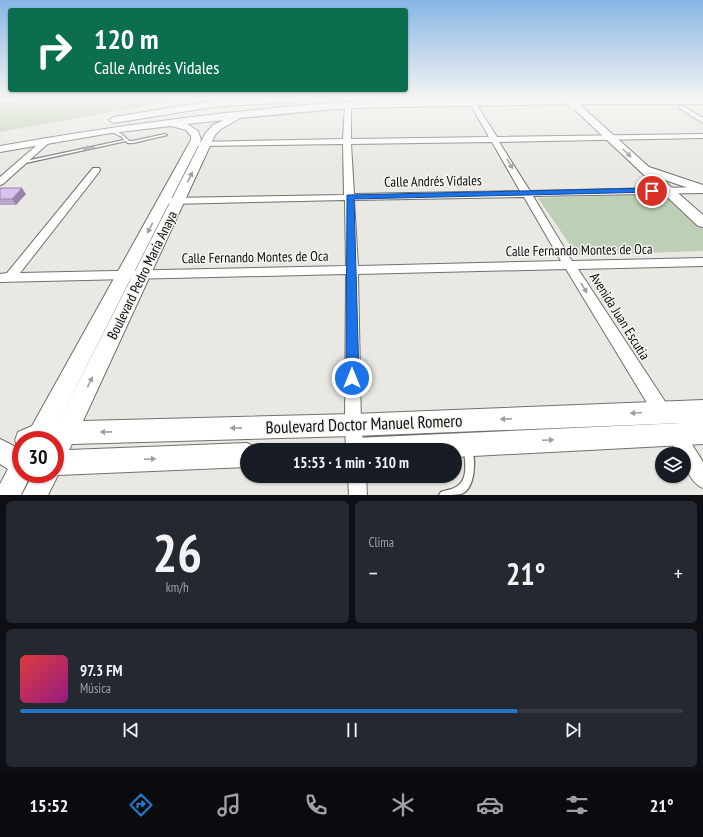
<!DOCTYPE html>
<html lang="es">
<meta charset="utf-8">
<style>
:root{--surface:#171b24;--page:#242831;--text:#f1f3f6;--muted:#9ea1a6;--line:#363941;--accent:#2a73c4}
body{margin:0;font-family:"PT Sans Narrow",sans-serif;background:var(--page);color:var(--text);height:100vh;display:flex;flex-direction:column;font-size:15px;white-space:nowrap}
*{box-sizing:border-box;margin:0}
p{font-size:13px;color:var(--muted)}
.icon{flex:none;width:22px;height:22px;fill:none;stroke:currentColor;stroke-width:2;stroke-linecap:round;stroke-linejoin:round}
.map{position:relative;height:495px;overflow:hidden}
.sheet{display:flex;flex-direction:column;gap:6px;padding:6px;background:#0d0f14;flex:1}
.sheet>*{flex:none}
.guide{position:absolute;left:8px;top:8px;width:400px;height:84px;border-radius:4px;box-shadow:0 1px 3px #0004;background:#0b6e4f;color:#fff;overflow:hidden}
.fabs{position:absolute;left:655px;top:447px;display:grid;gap:8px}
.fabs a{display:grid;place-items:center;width:36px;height:36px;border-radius:50%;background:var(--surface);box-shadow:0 1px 3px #0004;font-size:20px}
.speed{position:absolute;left:12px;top:431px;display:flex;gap:8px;font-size:20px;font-weight:700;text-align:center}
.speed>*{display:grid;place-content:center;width:52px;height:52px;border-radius:50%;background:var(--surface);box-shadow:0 1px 3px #0004;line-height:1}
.speed .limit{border:6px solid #d22;background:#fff;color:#111}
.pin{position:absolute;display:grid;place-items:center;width:34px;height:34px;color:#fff;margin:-17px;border:2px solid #fff;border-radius:50%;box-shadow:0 1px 4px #0007}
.me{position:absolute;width:44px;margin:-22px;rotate:0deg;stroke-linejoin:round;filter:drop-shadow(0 0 3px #0008)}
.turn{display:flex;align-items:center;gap:14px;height:84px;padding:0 20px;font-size:18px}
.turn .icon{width:52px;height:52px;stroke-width:2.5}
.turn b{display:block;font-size:28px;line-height:34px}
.big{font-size:30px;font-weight:700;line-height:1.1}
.sheet .card{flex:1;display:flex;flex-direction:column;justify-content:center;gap:6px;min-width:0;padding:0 14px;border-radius:6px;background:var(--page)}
.sheet .dial{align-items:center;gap:0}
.dial b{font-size:52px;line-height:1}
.song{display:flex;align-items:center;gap:12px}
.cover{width:48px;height:48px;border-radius:6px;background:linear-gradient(135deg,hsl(0 70% 55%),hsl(310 70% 35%))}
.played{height:4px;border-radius:2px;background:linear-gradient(90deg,var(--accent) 75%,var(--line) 75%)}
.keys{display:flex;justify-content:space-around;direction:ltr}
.heat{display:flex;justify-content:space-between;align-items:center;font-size:22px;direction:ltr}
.sheet .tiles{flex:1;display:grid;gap:6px;grid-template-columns:1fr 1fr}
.card:last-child{grid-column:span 2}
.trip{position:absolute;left:240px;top:443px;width:222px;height:40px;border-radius:20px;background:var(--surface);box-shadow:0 1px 3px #0004;font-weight:700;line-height:40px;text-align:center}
.dock{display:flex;height:64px;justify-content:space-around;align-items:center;background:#090b0e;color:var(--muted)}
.dock .icon{width:28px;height:28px}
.dock .current{color:var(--accent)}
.dock b{font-size:18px;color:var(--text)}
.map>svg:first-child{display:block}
.green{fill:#bdcfb4}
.water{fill:#96b8e0}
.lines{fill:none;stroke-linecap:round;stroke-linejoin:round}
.lane-casing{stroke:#72706d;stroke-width:2.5}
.street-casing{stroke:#72706d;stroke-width:2}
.secondary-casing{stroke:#72706d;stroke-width:2}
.lane{fill:#fff;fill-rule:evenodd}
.street{fill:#fff;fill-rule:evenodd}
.secondary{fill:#fff;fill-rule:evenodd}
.secondary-bridge-casing{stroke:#72706d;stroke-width:12;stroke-linecap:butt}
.secondary-bridge{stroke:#fff;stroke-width:10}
.wall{fill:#bba5cd}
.shaded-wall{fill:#9886a7}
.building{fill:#d9c0ee;stroke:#9886a7}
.oneway{fill:#9e9e9d}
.route{fill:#1a73e8;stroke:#114b97}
.labels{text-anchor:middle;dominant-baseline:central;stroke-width:3;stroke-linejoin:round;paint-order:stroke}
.street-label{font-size:14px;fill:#0c0c0a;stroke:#f6f5f1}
.near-street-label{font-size:17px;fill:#0c0c0a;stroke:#f6f5f1}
</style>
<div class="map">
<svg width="703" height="495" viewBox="0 0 703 495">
<rect width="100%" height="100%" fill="#e9e8e3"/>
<!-- green -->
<g class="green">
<path d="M47,99H183L0,132V107Z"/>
<path d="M669,194L703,225V251L577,255L538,198Z"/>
</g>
<!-- water -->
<path class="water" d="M0,99H47L0,107Z"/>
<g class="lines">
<defs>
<g id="lane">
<path d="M110,129C117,130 125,136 129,141H133L165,134L167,135L133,143H128L126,141L21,164L19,163L21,162L124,140L122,137L110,131Z"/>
<path d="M468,445L471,446C476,458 476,489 461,494C455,495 446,495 439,495L441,492C446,490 451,490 456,487C469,480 465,462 464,449L465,446Z"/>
</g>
<g id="street">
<path d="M348,103L351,105V139L489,137L472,107L475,105L478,107L497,137L703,134V138L499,142L530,191L703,187V193L533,196L572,261L703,258V266L578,269L670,409L672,415L670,421L664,423L658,421L566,269L358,274L361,425L364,450H346L345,425L346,274L0,282V274L7,273L93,168H99L100,170L99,172L20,273L346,266L345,200L170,204L165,201L170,198L344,195L343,144L198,146L194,144L198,142L343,139L345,105ZM492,142L520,191L354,194L351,144ZM524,197L561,261L358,266L354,200Z"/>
<path d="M679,106H683L703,118V123L679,108Z"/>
<path d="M45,138H48L52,140L3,184L0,185V177Z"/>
<path d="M675,425L681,427L703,462V488C691,483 684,467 684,454H678L667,433L669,427Z"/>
<path d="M348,476H366L367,495H349Z"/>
</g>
<g id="secondary">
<path d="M250,99H298L294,102L212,107L114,123L109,120L114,117L212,101Z"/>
<path d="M501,99H703V104H579L649,167L703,185V193L662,179L703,215V227L698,226L572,107L571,104L348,108L239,118L237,120L221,129L215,135L83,421L353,414L703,400V444L455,457V450H343L347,442L355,438L682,423L353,436L72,444L69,450L247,443L255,447L257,450H247V467L58,475L48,495H22L33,474H55V440H21V449L18,448L21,450V474H31L21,495H0V484L8,469L0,464V439L18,448L15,440L18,432L32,426L191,140V136L186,130L171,126L111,133L0,152V146C115,126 230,110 346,102C397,99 449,100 501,99ZM224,120L213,125L205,134L58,422L201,140L198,131L187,124Z"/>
</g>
</defs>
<!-- lane casing -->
<use href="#lane" class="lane-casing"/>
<!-- street casing -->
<use href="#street" class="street-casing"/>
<!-- secondary casing -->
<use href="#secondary" class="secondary-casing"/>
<!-- lane -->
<use href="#lane" class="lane"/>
<!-- street -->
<use href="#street" class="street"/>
<!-- secondary -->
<use href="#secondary" class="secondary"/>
<defs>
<path id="secondary-bridge" d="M569,99L575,105"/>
</defs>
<!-- secondary-bridge casing -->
<use href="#secondary-bridge" class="secondary-bridge-casing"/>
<!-- secondary-bridge -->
<use href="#secondary-bridge" class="secondary-bridge"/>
</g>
<!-- wall -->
<path class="wall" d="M0,188L26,194L16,205H0Z"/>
<!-- shaded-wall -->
<path class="shaded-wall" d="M22,188L26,194L16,205L12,199Z"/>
<!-- building -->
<path class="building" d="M0,188H22L12,199H0Z"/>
<!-- one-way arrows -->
<defs><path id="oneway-solid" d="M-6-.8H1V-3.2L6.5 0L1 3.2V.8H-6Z"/></defs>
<g class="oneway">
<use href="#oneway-solid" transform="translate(89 148) rotate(168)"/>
<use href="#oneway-solid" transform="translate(627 153) rotate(43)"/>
<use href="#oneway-solid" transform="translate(510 164) rotate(59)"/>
<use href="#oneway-solid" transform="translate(190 177) rotate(-64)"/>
<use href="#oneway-solid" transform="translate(150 228) rotate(118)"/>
<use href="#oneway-solid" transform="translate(584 288) rotate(58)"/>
<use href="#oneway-solid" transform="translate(90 382) rotate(-64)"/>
<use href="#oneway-solid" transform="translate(636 413) rotate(178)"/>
<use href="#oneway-solid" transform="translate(506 419) rotate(178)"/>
<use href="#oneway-solid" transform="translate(236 428) rotate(179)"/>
<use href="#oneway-solid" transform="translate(106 432) rotate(179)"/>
<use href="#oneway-solid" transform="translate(548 440) rotate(-3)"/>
<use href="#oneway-solid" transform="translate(150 459) rotate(-2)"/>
</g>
<!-- sky -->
<linearGradient id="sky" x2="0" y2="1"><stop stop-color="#87b6e5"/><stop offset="0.59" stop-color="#f5f5f2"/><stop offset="1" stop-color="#f5f5f2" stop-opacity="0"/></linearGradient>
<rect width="703" height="168" fill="url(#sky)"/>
<!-- route -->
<path class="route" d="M652,188L656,191L654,192L354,199L359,378L357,383L352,384L348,383L346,378L347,195Z"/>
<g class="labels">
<!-- street labels -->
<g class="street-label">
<text transform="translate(433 181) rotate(-1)">Calle Andrés Vidales</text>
<text transform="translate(579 250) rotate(-1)">Calle Fernando Montes de Oca</text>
<text transform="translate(255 257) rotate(-1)">Calle Fernando Montes de Oca</text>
<text transform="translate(142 275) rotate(-64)">Boulevard Pedro María Anaya</text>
<text transform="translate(620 316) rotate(58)">Avenida Juan Escutia</text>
</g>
<!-- near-street labels -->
<g class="near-street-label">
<text transform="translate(364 424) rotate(-2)">Boulevard Doctor Manuel Romero</text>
</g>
</g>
</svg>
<div class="fabs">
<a><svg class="icon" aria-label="layers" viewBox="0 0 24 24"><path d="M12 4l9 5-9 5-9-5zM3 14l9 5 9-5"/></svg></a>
</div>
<div class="speed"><div class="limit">30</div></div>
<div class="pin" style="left:652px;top:191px;background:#d93025"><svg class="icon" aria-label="arrive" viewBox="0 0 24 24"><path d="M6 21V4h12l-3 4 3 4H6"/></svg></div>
<svg class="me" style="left:352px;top:378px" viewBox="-20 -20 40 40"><circle r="17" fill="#1a73e8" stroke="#fff" stroke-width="3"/><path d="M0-11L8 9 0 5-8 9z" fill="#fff"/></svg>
<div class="trip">15:53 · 1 min · 310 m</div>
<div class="guide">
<div class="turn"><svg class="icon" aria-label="right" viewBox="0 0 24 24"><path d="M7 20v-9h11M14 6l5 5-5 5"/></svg><div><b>120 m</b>Calle Andrés Vidales</div></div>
</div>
</div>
<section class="sheet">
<div class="tiles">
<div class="card dial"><b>26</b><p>km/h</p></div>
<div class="card"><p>Clima</p>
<div class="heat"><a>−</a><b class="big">21°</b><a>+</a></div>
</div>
<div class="card">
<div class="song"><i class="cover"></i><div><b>97.3 FM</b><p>Música</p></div></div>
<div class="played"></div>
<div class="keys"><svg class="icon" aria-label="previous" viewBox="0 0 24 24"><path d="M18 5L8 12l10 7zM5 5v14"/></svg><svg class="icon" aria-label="pause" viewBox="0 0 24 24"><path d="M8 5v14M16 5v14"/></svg><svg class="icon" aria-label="next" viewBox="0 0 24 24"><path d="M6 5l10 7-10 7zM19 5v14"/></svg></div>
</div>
</div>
</section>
<nav class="dock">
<b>15:52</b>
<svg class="icon current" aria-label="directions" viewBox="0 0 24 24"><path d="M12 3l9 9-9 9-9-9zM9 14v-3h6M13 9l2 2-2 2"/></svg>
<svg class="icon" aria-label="music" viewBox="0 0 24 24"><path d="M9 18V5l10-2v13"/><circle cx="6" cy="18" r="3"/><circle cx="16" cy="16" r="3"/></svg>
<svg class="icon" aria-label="phone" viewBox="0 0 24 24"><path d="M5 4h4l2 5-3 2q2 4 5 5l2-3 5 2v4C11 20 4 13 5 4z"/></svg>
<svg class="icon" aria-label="climate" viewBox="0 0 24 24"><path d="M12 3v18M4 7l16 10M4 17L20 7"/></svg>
<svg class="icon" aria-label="car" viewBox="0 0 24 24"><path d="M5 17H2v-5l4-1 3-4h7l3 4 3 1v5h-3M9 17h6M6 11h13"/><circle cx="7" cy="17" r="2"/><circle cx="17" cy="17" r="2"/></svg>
<svg class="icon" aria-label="filters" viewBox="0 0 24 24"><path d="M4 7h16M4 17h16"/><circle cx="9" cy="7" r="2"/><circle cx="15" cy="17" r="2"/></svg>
<b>21°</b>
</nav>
